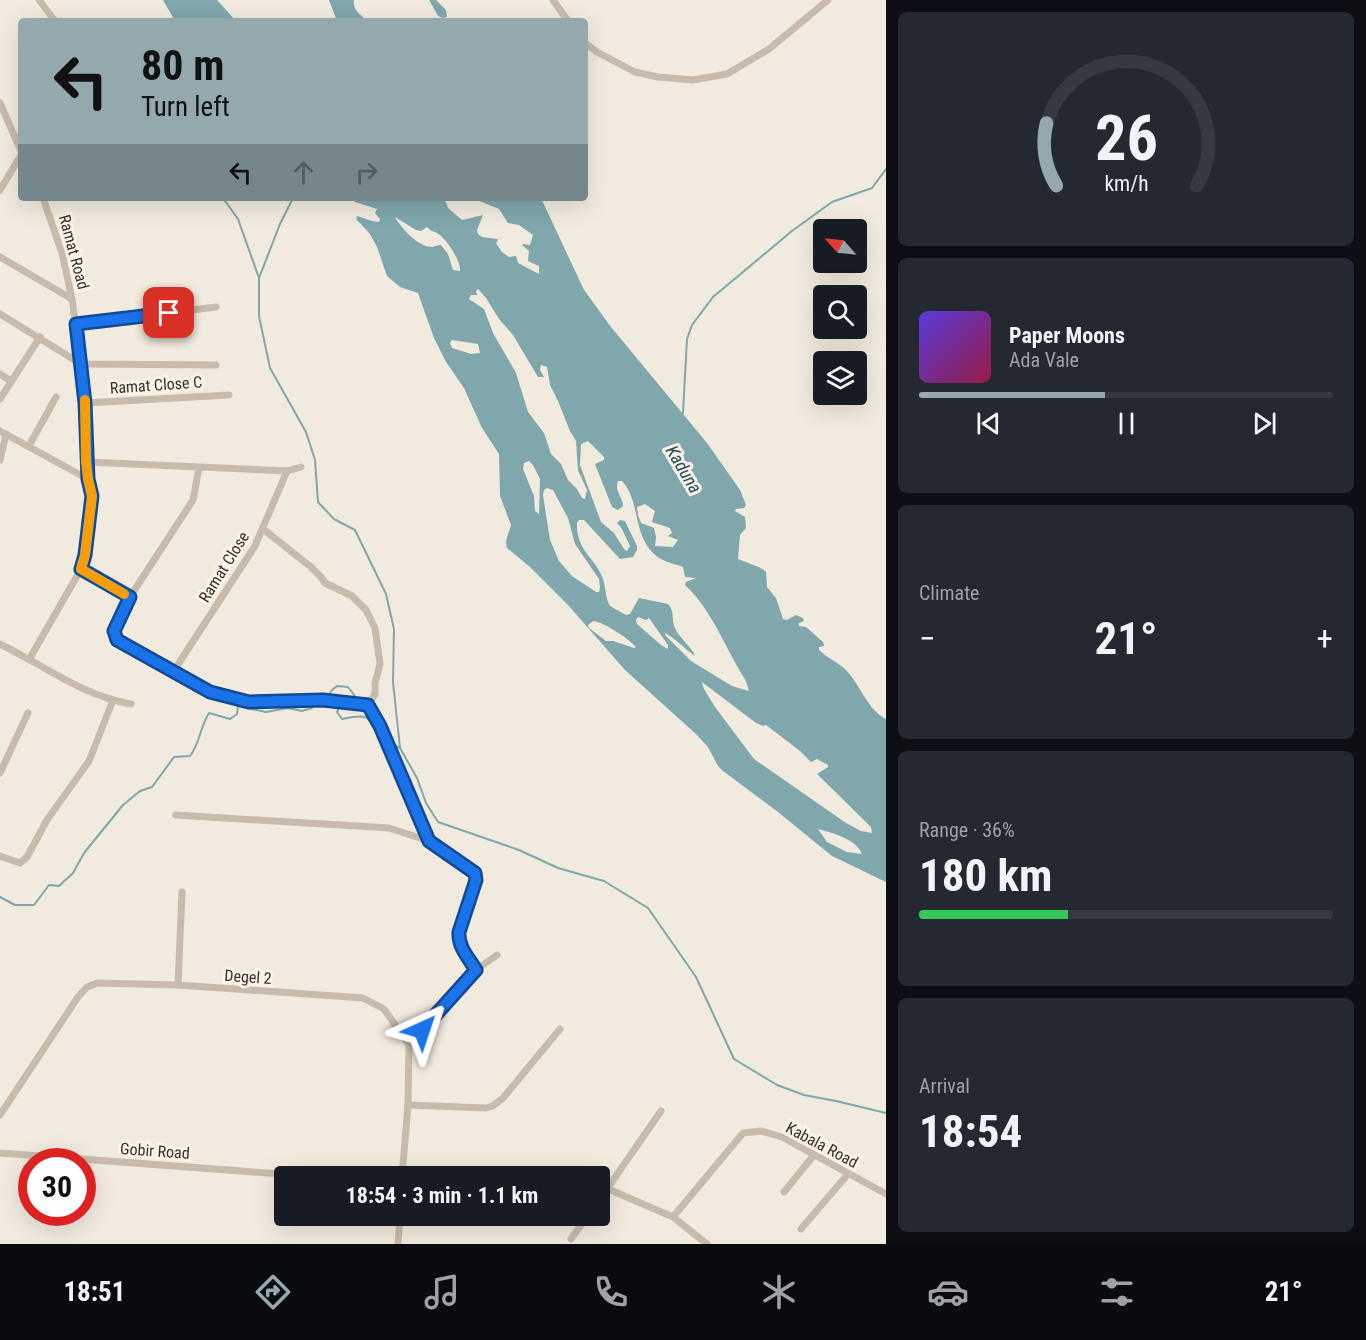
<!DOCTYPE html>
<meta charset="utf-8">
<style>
:root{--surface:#171b24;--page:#242831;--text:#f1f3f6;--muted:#9ea1a6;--line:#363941;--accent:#94a9ae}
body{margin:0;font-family:"Roboto Condensed",sans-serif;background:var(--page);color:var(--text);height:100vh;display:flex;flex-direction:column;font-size:22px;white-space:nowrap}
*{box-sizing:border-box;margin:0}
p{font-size:20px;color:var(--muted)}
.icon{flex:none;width:33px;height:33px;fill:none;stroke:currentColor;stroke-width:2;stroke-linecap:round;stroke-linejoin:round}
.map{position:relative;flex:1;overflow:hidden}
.drawer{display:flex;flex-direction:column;gap:12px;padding:12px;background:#0d0f14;width:480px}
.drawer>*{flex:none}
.banner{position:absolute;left:18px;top:18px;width:570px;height:183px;border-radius:6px;box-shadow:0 6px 24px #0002;background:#94a9ae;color:#111;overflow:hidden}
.needle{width:39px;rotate:297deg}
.tools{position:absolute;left:813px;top:219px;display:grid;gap:12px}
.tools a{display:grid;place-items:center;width:54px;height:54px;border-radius:6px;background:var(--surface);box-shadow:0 6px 24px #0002;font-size:30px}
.speed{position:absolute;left:18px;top:1148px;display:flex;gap:12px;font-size:30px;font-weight:700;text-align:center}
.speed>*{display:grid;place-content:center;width:78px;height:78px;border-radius:50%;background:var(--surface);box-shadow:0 6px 24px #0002;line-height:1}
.speed .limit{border:9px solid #d22;background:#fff;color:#111}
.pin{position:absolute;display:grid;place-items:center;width:51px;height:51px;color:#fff;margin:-26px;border-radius:12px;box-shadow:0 3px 9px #0006}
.me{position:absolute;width:66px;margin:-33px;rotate:42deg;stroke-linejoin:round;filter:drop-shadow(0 0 4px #0008)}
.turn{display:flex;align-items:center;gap:21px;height:126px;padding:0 24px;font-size:27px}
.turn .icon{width:78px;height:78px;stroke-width:2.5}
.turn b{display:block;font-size:42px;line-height:51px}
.lanes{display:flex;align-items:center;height:57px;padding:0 24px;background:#0003;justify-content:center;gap:30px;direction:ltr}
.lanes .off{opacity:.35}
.big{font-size:45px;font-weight:700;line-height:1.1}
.drawer .card{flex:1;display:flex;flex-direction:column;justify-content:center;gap:9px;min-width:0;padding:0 21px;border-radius:9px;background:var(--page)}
.drawer .dial{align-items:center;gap:0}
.dial svg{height:156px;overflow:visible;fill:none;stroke:var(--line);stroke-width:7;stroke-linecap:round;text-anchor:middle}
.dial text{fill:var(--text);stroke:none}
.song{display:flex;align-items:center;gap:18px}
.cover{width:72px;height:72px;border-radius:9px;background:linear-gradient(135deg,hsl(250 70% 55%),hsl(340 70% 35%))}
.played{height:6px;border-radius:3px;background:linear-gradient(90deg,var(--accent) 45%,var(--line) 45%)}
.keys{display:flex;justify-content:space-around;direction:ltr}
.heat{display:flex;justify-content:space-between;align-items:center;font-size:33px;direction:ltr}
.charge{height:9px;border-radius:4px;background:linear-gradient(90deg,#34c759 36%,var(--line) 0)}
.trip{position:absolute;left:274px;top:1166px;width:336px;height:60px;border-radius:6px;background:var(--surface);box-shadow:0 6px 24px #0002;font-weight:700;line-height:60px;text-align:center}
.tabs{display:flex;height:96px;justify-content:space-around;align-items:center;background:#090b0e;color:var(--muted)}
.tabs .icon{width:42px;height:42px}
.tabs .selected{color:var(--accent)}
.tabs b{font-size:27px;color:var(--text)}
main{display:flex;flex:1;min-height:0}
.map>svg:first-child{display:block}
.water{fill:#7fa7ac;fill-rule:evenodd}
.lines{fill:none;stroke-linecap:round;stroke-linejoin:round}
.stream{stroke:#7fa7ac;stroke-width:2}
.minor{stroke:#c8bbab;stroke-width:7}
.route-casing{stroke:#114b97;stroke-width:15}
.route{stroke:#1a73e8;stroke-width:10}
.slow{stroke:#f59e0b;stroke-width:10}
.labels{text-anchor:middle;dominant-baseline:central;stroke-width:6;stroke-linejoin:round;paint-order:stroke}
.street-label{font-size:16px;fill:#372f2a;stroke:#f9f3ea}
.water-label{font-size:18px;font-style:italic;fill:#224e55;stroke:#f9f3ea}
</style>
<main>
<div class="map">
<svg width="886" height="1244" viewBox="0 0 886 1244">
<rect width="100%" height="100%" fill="#f1eade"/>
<!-- water -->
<g class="water">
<path d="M163,0H217L236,21H175Z"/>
<path d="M329,0H354C352,10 361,15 367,21H337Z"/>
<path d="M429,0H436L446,10L447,17L443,18L438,16Z"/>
<path d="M351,198H420L426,200L441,198L446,202L448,208L462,220L483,215L477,230L478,234L482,237L497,239L498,240L496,243L502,252L509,257L516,256L518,263L539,274V266L528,261L529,251L522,245L523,244L530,245L533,235L519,225L508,223L499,209L472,198H541L584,290L611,327L707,443L740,490L746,505L744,508L736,509L735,511L745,517L746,528L740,535L738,559L761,568L766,572L767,587L776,598L783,619L787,620L796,615L803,618L804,621L799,623V626L806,627L823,642L824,646L819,647V650C827,658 838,662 846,670C861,686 867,709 886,719V882L832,856L778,812L723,771L718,766L708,747L696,734L625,670L568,605L530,567L507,548L506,541L511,525L500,496L499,454L482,428L464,388L446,362L434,338L418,293L400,287L387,276L377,247L370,234L356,219L357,216L372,221L379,222L380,219L375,213L377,209L355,202ZM395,217L416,230L421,231L427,227C431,232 435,231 440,235C448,242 461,261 460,271L453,270L448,254L441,245C438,245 435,246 432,247C418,247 401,228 395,217ZM478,289L486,298L499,319L513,335L538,377H544L540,370L541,365L547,367L550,385L558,401L570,431L576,441L578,470L587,490L585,499L582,498L577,489L568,480L561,464L551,454L544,433L528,412L516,373L493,333L484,309L469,299L471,295H477L476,291ZM452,340L478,344L480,353L471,354L452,348L450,343ZM588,441L604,457V460L595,464L612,507L618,510L623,506C623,497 614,491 618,481H622C642,502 631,541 661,559C668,563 676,564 683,567L685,577L696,578L686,582L685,585C713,611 726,650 746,681L749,691L732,686L691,661L665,635V633C675,638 685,649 695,656C691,646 679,638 675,628C671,619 675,611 668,604L639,598L630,614L626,615L610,606C605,597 606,588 603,579C595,557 576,551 577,523L579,520H584L620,559L633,557L637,550V546L625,521L620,520L617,523L622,529L630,546L627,551L624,549L614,533L601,522L580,465L581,444ZM529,461L533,465L540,479L539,514L535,511L534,496L523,469L524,463ZM547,488L553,490L568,518L575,544L599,579L600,587L599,592H596L572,576L559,561L550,540L543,495L544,490ZM645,504L655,511L652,522L670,528L672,533L668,536L678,540L673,547L655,546L656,537L654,528L641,523L638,515L637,507ZM638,617L646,620L649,618L668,645V649L661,645L637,624L636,620ZM593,621C604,622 629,639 636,647L634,648L613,641H606L589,628L588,625ZM702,682L756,723L763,726L766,725L800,751L811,762L817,759L828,765V767L817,774L871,827L872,833L861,831L846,823L754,759L715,707L704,689ZM818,829C833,833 856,839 862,854L847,852L827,842Z"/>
</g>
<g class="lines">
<!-- stream -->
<g class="stream">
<path d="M223,198L238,219L259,278V316L270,368L306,432L315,460L318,502L334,519L355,530L386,594L394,629L393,682L400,748L417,778L426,803L438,822L519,850L558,868L604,881L648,908L696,977L734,1059L777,1085L804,1095L836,1101L886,1113"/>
<path d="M259,278L280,224L293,198"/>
<path d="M683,413L687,339L692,325L713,297L792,231L832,202L872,188L886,169"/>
<path d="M328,698L331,691L337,686L348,687L358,700L356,701"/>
<path d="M345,705L340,706L337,712L342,719C370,713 368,716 382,739"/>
<path d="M389,743L400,748"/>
<path d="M0,897L15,905H34L49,885L59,886L73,873L84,853L123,805L140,791L152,787L174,757L190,756C200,743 200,727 209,713L230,719L237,714L238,706L266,712L288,708L302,711L312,708V703"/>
</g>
<!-- minor -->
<g class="minor">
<path d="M39,0L55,21"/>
<path d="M553,0L568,21"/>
<path d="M585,43L597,52L635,72L658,77L693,80L727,74L769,49L828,0"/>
<path d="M0,103L21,151"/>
<path d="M0,190L21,155"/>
<path d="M0,257L72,299"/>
<path d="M0,314L81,364L216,365"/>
<path d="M76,324L216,307"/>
<path d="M0,374L11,381"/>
<path d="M0,399L40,337"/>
<path d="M85,403L229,395"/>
<path d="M0,431L88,479"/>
<path d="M29,446L56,397"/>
<path d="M0,460L6,434"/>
<path d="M86,462L287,471L301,467"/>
<path d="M199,468L193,500L130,597L114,631L117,640L210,692L249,702L323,700L368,705"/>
<path d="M263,529L311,567L321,577L325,583L352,596L366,610L375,628L380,664L375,683V694L368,705L380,726L429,841"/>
<path d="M81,569L130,597"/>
<path d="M0,644C43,665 83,696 131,704"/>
<path d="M30,658L81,569L85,555L92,496L88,479L81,364L72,299L62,253L43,198"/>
<path d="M173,669L177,666L255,546L287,471"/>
<path d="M0,773L28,713"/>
<path d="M176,815L389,828L429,841L475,873L476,880L459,932C458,947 468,957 476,970"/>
<path d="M0,856L20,863L27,857L47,820L89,761L113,700"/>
<path d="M178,985L182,892"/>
<path d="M409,1045L476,970L497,955"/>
<path d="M408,1105L486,1108L493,1106L503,1098L560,1029"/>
<path d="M0,1115L78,997L87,987L97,983L178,985L363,998L384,1009L409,1045L408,1105L402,1176"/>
<path d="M0,1153L308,1176"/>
<path d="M608,1189L673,1217L707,1244"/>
<path d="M784,1192L814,1155"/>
<path d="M600,1199L661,1111"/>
<path d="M673,1217L743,1133L762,1131L782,1137L886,1194"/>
<path d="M801,1229L848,1174"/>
<path d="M571,1239L588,1215"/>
<path d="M398,1244L400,1215"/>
</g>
</g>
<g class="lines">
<defs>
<path id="route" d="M169,313L76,324L85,403L88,479L92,496L85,555L81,569L130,597L114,631L117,640L210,692L249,702L323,700L368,705L380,726L429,841L475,873L476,880L459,932C458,947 468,957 476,970L422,1030"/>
</defs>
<!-- route casing -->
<use href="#route" class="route-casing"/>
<!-- route -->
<use href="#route" class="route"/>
<!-- slow -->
<path class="slow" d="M85,400L86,462L88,479L92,496L85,555L81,569L124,594"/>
</g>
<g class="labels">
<!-- street labels -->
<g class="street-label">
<text transform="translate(74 252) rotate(75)">Ramat Road</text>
<text transform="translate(156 385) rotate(-4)">Ramat Close C</text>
<text transform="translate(224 567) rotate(-58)">Ramat Close</text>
<text transform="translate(248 977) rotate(4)">Degel 2</text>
<text transform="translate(822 1145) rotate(28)">Kabala Road</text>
<text transform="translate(155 1151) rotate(4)">Gobir Road</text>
</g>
<!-- water labels -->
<g class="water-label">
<text transform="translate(684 469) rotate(59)">Kaduna</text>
</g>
</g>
</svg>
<div class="tools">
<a><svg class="needle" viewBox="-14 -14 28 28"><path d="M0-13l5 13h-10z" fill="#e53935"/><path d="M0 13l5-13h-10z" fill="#9ea1a6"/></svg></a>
<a><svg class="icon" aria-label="search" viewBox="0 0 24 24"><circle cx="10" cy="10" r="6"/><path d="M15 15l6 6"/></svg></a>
<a><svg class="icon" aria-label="layers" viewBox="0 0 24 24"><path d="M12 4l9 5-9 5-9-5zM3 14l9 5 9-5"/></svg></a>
</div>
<div class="speed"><div class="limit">30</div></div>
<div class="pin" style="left:169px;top:313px;background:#d93025"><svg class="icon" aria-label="arrive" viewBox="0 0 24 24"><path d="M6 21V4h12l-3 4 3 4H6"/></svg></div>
<svg class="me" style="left:422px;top:1030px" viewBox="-20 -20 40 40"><path d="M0-17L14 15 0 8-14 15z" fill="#1a73e8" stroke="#fff" stroke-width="4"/></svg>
<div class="trip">18:54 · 3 min · 1.1 km</div>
<div class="banner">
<div class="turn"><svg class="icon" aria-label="left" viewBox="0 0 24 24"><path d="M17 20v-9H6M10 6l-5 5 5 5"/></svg><div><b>80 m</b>Turn left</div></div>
<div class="lanes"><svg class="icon" aria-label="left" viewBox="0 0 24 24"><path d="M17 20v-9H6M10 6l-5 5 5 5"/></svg><svg class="icon off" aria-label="ahead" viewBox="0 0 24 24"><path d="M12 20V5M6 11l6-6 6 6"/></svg><svg class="icon off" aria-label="right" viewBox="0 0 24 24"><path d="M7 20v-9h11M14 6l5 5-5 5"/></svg></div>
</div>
</div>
<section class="drawer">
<div class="card dial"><svg viewBox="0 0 100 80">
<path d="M14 69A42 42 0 1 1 86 69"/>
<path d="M14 69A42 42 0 0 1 9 37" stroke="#94a9ae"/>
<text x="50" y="56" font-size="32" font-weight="700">26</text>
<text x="50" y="72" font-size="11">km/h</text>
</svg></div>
<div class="card">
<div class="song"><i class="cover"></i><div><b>Paper Moons</b><p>Ada Vale</p></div></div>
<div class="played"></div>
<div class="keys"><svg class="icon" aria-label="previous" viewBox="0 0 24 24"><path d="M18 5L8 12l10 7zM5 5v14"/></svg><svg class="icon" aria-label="pause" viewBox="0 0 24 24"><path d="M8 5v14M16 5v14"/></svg><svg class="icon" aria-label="next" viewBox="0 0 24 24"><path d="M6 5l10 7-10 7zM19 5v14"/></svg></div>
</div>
<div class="card"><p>Climate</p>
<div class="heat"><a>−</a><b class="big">21°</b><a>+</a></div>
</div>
<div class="card"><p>Range · 36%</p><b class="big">180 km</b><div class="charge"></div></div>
<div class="card"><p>Arrival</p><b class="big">18:54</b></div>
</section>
</main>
<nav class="tabs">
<b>18:51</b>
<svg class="icon selected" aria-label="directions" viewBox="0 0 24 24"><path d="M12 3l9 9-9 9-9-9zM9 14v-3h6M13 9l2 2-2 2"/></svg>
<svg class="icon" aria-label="music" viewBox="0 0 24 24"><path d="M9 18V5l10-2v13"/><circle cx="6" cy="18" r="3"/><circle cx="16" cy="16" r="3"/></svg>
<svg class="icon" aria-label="phone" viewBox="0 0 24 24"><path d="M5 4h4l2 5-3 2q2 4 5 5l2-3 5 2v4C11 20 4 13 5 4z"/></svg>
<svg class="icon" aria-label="climate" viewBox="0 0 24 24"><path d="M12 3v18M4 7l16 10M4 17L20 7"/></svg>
<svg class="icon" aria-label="car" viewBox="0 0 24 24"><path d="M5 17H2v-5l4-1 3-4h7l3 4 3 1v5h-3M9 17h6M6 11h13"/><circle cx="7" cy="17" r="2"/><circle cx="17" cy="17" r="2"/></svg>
<svg class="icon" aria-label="filters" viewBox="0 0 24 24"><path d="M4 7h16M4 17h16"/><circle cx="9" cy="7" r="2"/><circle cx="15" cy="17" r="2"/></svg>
<b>21°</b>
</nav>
